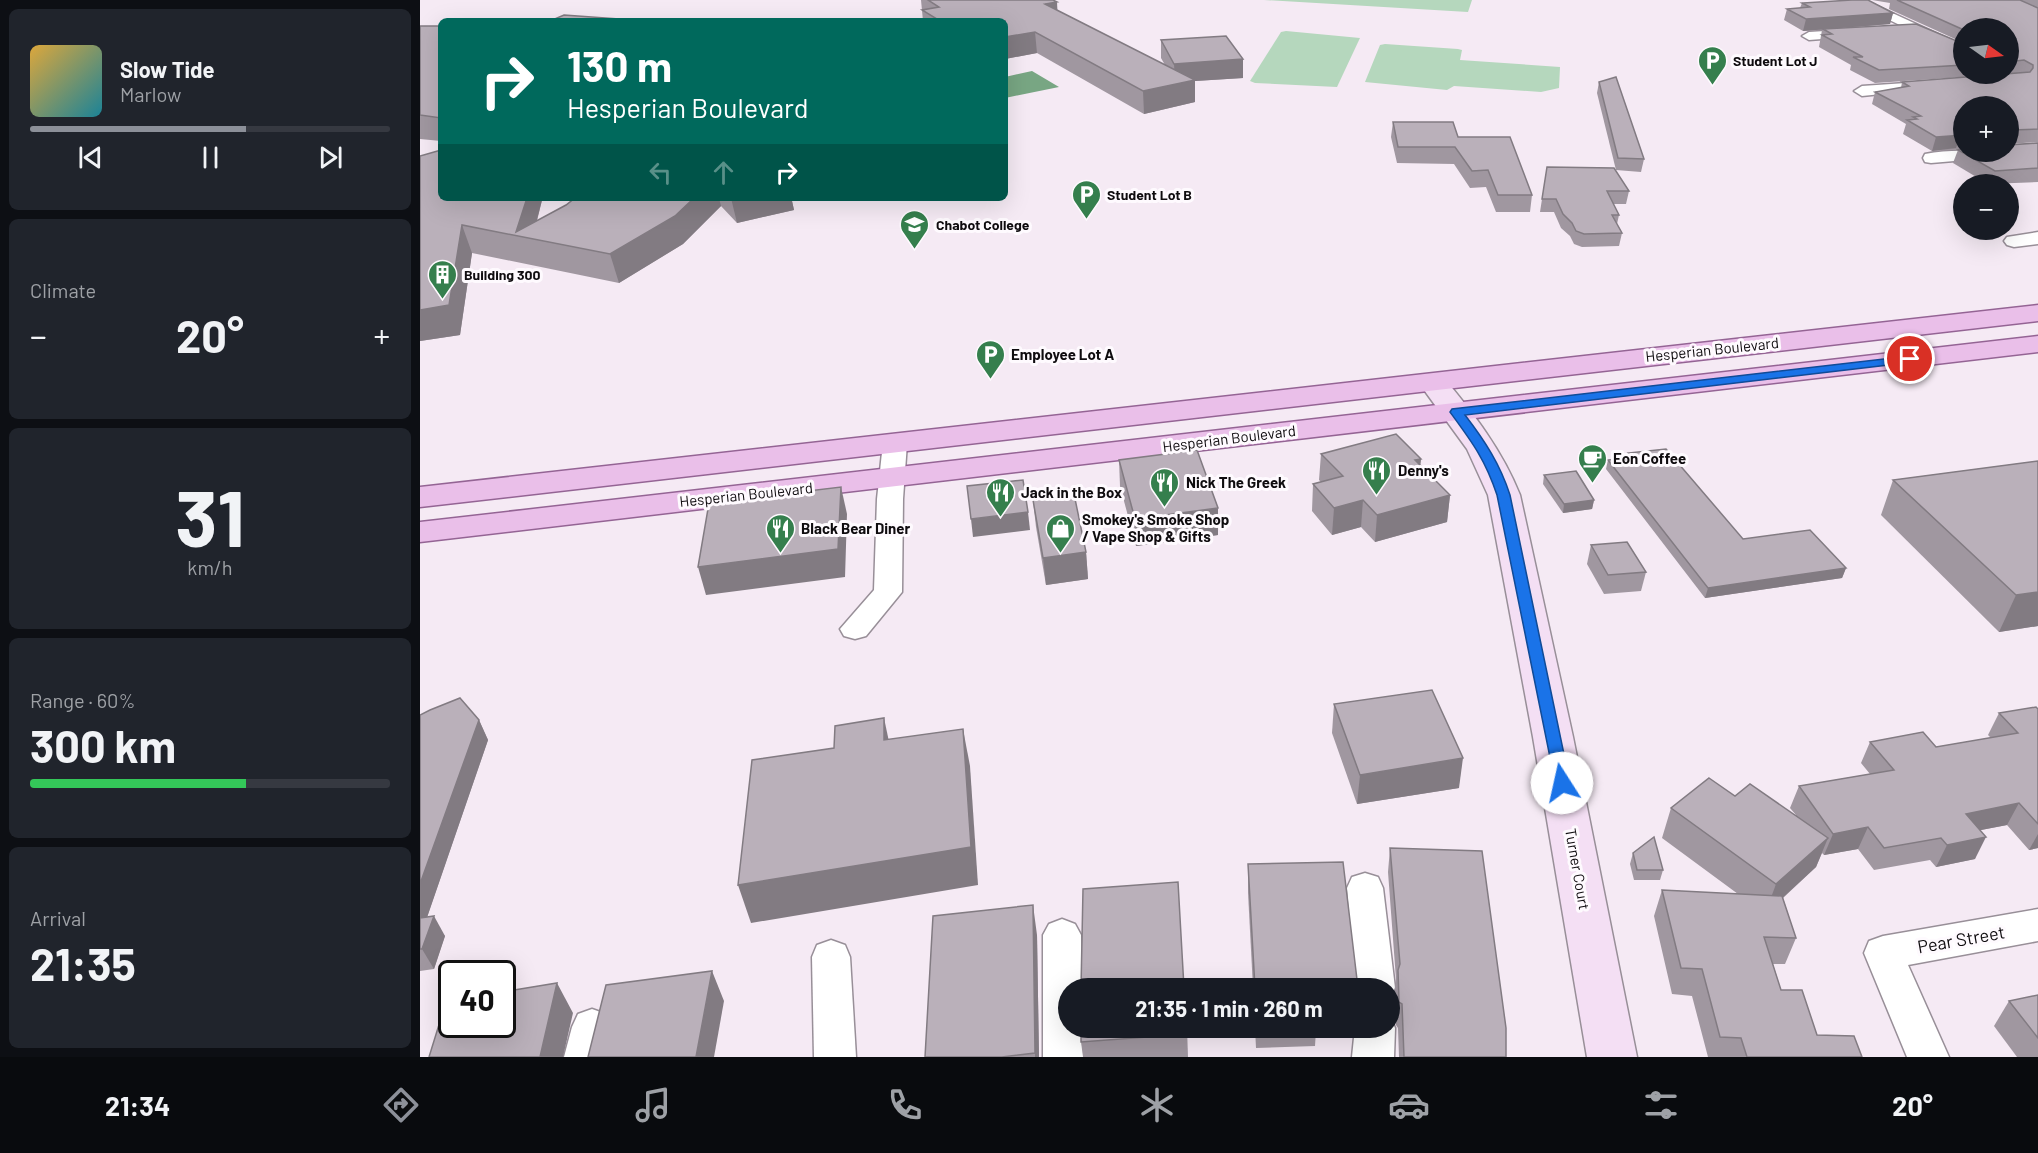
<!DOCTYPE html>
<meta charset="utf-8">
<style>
:root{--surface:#171b24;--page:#20242c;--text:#f1f3f6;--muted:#9ea1a6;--line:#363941;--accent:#8c9099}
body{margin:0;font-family:Barlow,sans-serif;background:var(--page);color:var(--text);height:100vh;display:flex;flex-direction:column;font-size:22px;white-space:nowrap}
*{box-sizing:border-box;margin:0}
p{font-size:20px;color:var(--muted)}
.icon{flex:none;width:33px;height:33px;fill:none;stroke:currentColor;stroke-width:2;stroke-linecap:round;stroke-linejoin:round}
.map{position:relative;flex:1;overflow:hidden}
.sheet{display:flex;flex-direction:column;gap:9px;padding:9px;background:#0d0f14;width:420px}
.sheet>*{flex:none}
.guide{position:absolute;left:18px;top:18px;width:570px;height:183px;border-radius:9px;box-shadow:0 6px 24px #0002;background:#00695c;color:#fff;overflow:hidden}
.needle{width:39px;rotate:104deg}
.tools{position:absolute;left:1533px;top:18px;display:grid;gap:12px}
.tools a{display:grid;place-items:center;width:66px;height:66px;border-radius:50%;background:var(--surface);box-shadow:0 6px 24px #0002;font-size:30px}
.speed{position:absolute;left:18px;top:960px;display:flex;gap:12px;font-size:30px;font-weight:700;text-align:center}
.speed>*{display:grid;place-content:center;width:78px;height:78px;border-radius:50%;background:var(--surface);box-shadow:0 6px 24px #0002;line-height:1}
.speed .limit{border:3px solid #111;border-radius:9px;background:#fff;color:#111}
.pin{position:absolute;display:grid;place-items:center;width:51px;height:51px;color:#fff;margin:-26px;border:3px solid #fff;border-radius:50%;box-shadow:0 2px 6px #0007}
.me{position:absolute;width:66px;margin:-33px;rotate:350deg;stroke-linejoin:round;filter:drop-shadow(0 0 4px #0008)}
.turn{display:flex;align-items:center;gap:21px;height:126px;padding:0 30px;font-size:27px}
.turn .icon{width:78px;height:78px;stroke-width:2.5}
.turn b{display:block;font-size:42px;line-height:51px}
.lanes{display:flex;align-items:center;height:57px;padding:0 30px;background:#0003;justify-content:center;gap:30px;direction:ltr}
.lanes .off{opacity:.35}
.big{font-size:45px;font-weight:700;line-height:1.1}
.sheet .card{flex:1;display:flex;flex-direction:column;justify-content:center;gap:9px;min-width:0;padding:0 21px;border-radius:9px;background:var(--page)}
.sheet .dial{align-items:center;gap:0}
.dial b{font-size:78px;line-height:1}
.song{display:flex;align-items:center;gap:18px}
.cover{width:72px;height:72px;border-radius:9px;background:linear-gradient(135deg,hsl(40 70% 55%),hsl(190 70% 35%))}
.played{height:6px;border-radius:3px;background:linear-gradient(90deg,var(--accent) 60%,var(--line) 60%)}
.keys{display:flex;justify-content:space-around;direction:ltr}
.heat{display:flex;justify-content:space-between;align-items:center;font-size:33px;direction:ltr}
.charge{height:9px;border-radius:4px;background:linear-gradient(90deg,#34c759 60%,var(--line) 0)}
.trip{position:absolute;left:638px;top:978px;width:342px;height:60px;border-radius:30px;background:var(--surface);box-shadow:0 6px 24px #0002;font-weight:700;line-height:60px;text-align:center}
.menu{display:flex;height:96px;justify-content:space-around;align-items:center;background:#090b0e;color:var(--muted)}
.menu .icon{width:42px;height:42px}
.menu .selected{color:var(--accent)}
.menu b{font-size:27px;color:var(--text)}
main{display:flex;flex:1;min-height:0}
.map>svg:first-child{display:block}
.green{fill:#b5d7bd}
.water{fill:#78a683}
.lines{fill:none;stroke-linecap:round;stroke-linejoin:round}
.street-casing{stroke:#988f98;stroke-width:3}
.secondary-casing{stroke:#988f98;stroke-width:3}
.primary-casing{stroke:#946494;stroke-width:3}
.street{fill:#fff;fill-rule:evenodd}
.secondary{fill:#f4dff4;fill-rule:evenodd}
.primary{fill:#eabfe9;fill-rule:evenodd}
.wall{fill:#a097a0}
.shaded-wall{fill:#827b82}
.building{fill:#bab0ba;stroke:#827b82;stroke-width:1.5}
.route{fill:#1a73e8;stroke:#114b97;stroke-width:1.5}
.labels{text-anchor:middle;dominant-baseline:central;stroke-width:6;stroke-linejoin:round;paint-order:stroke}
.far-poi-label{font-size:14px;font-weight:bold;fill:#0f0c0f;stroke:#fefafe;text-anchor:start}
.street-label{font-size:15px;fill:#0f0c0f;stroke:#fefafe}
.poi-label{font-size:15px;font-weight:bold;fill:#0f0c0f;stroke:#fefafe;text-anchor:start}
.near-street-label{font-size:18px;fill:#0f0c0f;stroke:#fefafe}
</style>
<main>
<section class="sheet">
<div class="card">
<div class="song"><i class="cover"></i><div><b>Slow Tide</b><p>Marlow</p></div></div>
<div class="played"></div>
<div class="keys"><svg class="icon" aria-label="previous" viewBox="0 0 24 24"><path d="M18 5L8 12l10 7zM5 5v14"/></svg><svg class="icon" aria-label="pause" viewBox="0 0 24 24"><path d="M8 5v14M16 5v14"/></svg><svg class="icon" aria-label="next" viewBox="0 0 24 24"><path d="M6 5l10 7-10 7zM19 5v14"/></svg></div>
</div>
<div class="card"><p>Climate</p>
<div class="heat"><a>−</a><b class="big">20°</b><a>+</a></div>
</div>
<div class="card dial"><b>31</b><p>km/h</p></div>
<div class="card"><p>Range · 60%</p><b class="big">300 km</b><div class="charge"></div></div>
<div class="card"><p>Arrival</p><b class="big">21:35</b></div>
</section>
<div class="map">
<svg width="1618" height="1057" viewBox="0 0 1618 1057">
<rect width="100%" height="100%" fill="#f5eaf4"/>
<!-- green -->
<g class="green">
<path d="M844,0H1052L1048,12Z"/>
<path d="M866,31L940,38L917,87L835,83L830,81L861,32Z"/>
<path d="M965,44L1038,49L1042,50L1040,60L1140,67L1139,88L1121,92L1034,86L1027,90L945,82L960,45Z"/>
</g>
<!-- water -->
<path class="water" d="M612,71L639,87L585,98V77Z"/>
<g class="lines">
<defs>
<g id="street">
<path d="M1428,0H1444L1544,46V56Z"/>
<path d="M1437,29L1442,30L1444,33L1442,36L1389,40L1382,36L1389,32Z"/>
<path d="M1515,81L1520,82L1522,85L1520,88L1442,96L1434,91L1442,86Z"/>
<path d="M1618,144V154L1511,163L1505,162L1503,158L1505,154C1533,148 1560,152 1588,152V146Z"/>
<path d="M1618,232V244L1594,247L1587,245L1584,241L1587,237Z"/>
<path d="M475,436L484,438L487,443L483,499L482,592L446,636L435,639L424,636L420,629L454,590L457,499L463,443L466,438Z"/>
<path d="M945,873L958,877L963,888L975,988L969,1000V988H935L927,888L932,877Z"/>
<path d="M1618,909V941L1488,965L1529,1057H1487L1444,953L1449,941L1463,936Z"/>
<path d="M642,919L655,924L661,935L663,988H648V1028H664L665,1057H623V935L629,924Z"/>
<path d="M411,940L425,945L430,957L436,1057H394L392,957L397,945Z"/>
<path d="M172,1009L186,1014L192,1027L186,1057H144L152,1027L158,1014Z"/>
<path d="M969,1015L975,1028L974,1057H932L935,1028H969Z"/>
</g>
<path id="secondary" d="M1013,375L1023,377C1054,414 1082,450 1100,495L1153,737L1217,1057H1167L1113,737L1068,495L1047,449L999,383L1003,377Z"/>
<g id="primary">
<path d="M1618,305V321L0,507V487Z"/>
<path d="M1618,336V352L0,542V522Z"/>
</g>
</defs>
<!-- street casing -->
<use href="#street" class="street-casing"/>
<!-- secondary casing -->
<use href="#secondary" class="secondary-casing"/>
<!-- primary casing -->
<use href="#primary" class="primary-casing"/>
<!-- street -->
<use href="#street" class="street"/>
<!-- secondary -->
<use href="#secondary" class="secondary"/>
<!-- primary -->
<use href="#primary" class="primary"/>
</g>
<!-- wall -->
<g class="wall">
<path d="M501,0H633L637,10L745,65L741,58V40L823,59V78L775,81V102L724,114L617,53L585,59V21H503Z"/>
<path d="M1452,0H1618V142L1588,144V106H1544V149L1512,151L1483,134L1486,124L1452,104L1455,92L1481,88L1482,82L1588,74L1455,83L1430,70L1431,65L1399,47L1402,30L1383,31L1364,20L1367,9L1380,8L1382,3L1473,13L1470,24L1438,27L1544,44V74H1588V28H1544V43L1469,9L1470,3Z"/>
<path d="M0,26H21V141L0,139Z"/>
<path d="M1179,82L1224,159L1221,172L1196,170L1177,93Z"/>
<path d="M973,122L1038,137L1112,195L1110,212H1076L1066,187L1050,188L1034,164L977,163L971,137Z"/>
<path d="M1618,143V182L1568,184L1533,163L1538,150Z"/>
<path d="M0,156L21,198H122V200L117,221L146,205L155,198H387L372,201L374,210L317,223L301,206L263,244L199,283L52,253L40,335L0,341Z"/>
<path d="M1127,167L1209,191L1206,204H1193L1199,215L1197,224L1202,233L1199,246L1162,247L1154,244L1150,236L1141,228L1134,212H1120Z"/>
<path d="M1208,453L1323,539L1426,568L1422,578L1285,598L1186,469L1188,460L1207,458Z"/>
<path d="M901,454L1001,459L1000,465L1030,495L1027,522L955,542L941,527L912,535L892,511L893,484L901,482L899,480Z"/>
<path d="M699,460L798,535L716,546L700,486Z"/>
<path d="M1618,461V626L1579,632L1461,515L1473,480Z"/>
<path d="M1124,475L1174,500L1172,509L1143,513L1123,484Z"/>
<path d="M613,500L666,552L668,579L626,585L616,527Z"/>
<path d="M1171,545L1226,572L1221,591L1184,594L1167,564Z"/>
<path d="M914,704L1039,788L937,804L912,733Z"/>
<path d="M1618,709V848L1609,850L1587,825L1561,830L1555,859L1516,867L1510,860L1454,870L1438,849L1404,855L1402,853L1396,867L1363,898L1376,938L1365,964H1353L1361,990L1397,1035L1442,1057H1288L1272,996L1252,994L1234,916L1242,890L1318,894L1242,838L1251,808L1315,796L1376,815L1370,808L1379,786L1450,774L1441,763L1450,742L1516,747L1571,738L1568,735L1579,713Z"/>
<path d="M0,715L59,720L68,740L7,917L25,936L14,969L0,971Z"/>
<path d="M970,848L1086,1057H979L978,1028L976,1025L974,994L976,979L968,872Z"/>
<path d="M1213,853L1243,870L1240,880H1214L1210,864Z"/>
<path d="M828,864L938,988H833L828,893Z"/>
<path d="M617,935L619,1057H505Z"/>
<path d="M1618,995V1057H1597L1574,1026L1589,1001Z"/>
<path d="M767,1028L768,1057H663L661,1042Z"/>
<path d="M835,1028H934L933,1029L896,1030L895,1046L836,1048Z"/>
</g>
<!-- shaded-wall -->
<g class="shaded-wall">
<path d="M637,2L638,22L625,4Z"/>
<path d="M1473,13L1470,24L1383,31L1386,19Z"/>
<path d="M615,32L617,53L585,59V37Z"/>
<path d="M823,59V78L775,81V102L724,114L723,91L755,83L754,64Z"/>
<path d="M1541,135L1536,148L1512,151L1516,137Z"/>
<path d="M107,198H122V200L112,239L96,232Z"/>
<path d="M274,198H299L301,206L263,244L199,283L190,254Z"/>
<path d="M311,198H387L372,201L374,210L317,223Z"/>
<path d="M42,225L52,253L40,335L0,341V310Z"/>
<path d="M1001,459L998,485L995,460Z"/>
<path d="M421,487L427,514L425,577L286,595L278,567Z"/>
<path d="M1030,495L1027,522L955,542L957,515Z"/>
<path d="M943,500L941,527L912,535L914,508Z"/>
<path d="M1174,500L1172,509L1143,513L1144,504Z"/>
<path d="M798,508V535L716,546L715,519Z"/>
<path d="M608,512L610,530L553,537L551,519Z"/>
<path d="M666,552L668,579L626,585L623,558Z"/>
<path d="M1426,568L1422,578L1285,598L1288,588Z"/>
<path d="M1618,592V626L1579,632L1596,595Z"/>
<path d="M464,718L472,756L464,740Z"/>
<path d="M59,720L68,740L0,938V884Z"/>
<path d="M543,729L550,766L558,885L331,923L318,885Z"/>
<path d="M1043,758L1039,788L937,804L940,775Z"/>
<path d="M1599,803L1587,825L1535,835L1546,814Z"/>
<path d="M1448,827L1438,849L1404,855L1413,834Z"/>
<path d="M1618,834V848L1609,850Z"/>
<path d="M1566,837L1555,859L1516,867L1527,845Z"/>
<path d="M1408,838L1396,867L1345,914L1356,884Z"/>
<path d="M613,905L617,935L619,1057H615V1053Z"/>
<path d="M14,916L25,936L14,969L2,949Z"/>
<path d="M292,971L304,1001L294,1057H276Z"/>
<path d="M137,983L153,1013L143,1057H120Z"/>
</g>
<!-- building -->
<g class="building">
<path d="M508,0H633L637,2L625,4L775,80L723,91L615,32L585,37V21H520L502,10L519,7Z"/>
<path d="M1432,0H1448L1473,13L1386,19L1367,9L1390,7L1382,3Z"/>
<path d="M1477,0H1600L1618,8V129L1593,130L1591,136H1588V106H1544V135L1516,137L1487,120L1497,119L1493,117L1501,116L1455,92L1489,86L1482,82L1610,72L1613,68V65L1604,60L1588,62V28H1544V30Z"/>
<path d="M144,15L227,21H130Z"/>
<path d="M1496,24L1544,44V65L1459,70L1433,57H1443L1402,35L1412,34L1403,29Z"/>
<path d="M0,26H21V118L0,115Z"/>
<path d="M806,36L823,59L754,64L741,40Z"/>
<path d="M1196,77L1224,159L1198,158L1179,82Z"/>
<path d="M973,122H1033L1038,137H1090L1112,195H1078L1068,170L1052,171L1035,147H978Z"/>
<path d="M1618,143V168L1575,171L1538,150L1544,149V152H1588V145Z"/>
<path d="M21,150V198H107L96,232L146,205L155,198H274L255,216L190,254L42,225L29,305L0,310V156Z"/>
<path d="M1127,167L1194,168L1209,191H1187L1199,215H1192L1202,233L1164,234L1156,231L1152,223L1143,214L1136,199H1122Z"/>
<path d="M976,434L1001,459L995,460L1030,495L957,515L943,500L914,508L893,484L923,476L901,454Z"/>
<path d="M1246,449L1323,539L1390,530L1426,568L1288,588L1188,460L1211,457L1208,453Z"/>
<path d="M777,450L798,508L715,519L699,460Z"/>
<path d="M1618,461V592L1596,595L1473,480Z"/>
<path d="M1156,471L1174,500L1144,504L1124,475Z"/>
<path d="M603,480L608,512L551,519L547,486Z"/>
<path d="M421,487L418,549L278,567L289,503Z"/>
<path d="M654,494L666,552L623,558L613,500Z"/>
<path d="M1207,542L1226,572L1188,575L1171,545Z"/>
<path d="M1012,690L1043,758L940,775L914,704Z"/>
<path d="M40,698L59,720L0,884V715L10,710Z"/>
<path d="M1616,707L1618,709V824L1599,803L1546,814L1566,837L1527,845L1521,838L1464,848L1448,827L1413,834L1379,786L1474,770L1450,742L1503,732L1516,747L1598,733L1579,713Z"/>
<path d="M464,718V740L543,729L551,847L318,885L332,760L414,748L415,726Z"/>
<path d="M1289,778L1315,796L1330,784L1408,838L1356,884L1251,808Z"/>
<path d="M1234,837L1243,870H1217L1213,853Z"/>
<path d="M970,848L1062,851L1086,1028V1057H984L982,1004L979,1002L978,970L980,964Z"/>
<path d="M923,862L938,988H835L828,864Z"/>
<path d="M758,882L764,988H661L663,889Z"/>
<path d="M1242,890L1362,896L1376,938L1344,937L1361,990H1382L1397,1035L1434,1036L1442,1057H1327L1321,1038L1300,1037L1282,969L1261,968Z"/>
<path d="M613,905L615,1053L582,1057H505L513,916Z"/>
<path d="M14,916L2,949H0V918Z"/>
<path d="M292,971L276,1057H168L186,985Z"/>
<path d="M137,983L120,1057H9L26,1002L32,1001V1024H82V992Z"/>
<path d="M1618,995V1038L1589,1001Z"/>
<path d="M664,1028H767V1034L661,1042V1030Z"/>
</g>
<!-- route -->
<path class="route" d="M1490,356L1496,359L1494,362L1045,415C1065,441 1080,464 1090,495L1150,783L1148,787L1142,789L1136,787L1077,495C1065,459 1052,442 1030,412L1032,409Z"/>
<!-- icons -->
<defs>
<symbol id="parking-pin" viewBox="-11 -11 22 30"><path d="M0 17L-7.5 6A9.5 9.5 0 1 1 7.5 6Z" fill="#357f4d" stroke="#fefafe"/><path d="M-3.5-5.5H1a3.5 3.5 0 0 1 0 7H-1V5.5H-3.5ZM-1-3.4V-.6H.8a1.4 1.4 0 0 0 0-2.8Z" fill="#fff"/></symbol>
<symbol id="university-pin" viewBox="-11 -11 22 30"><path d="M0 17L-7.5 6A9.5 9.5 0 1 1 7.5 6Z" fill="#357f4d" stroke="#fefafe"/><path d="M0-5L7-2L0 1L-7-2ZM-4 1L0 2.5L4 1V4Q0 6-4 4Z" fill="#fff"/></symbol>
<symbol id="building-pin" viewBox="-11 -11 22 30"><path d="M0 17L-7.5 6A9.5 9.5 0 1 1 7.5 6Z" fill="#357f4d" stroke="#fefafe"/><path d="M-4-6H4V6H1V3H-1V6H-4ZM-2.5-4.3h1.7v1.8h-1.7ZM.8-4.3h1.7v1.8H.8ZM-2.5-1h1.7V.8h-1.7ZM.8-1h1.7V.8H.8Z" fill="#fff"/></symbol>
<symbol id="cafe-pin" viewBox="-11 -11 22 30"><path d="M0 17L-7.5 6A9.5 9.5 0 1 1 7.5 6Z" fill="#357f4d" stroke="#fefafe"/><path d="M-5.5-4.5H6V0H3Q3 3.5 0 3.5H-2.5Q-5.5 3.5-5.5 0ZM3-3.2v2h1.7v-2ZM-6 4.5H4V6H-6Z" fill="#fff"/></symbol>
<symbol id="restaurant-pin" viewBox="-11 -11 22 30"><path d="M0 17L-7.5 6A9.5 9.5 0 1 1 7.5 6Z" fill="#357f4d" stroke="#fefafe"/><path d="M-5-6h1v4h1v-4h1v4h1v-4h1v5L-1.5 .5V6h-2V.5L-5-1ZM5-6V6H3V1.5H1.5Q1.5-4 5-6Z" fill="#fff"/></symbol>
<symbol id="shop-pin" viewBox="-11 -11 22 30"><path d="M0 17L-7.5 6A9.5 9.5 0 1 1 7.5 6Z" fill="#357f4d" stroke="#fefafe"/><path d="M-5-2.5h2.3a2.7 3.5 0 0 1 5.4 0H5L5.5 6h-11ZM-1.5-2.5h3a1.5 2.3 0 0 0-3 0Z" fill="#fff"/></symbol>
</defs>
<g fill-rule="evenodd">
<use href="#parking-pin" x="1276" y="44" width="33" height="45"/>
<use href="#parking-pin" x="650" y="178" width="33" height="45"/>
<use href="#university-pin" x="478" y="208" width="33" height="45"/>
<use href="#building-pin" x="6" y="258" width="33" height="45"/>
<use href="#parking-pin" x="554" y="338" width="33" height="45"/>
<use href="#cafe-pin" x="1156" y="442" width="33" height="45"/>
<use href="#restaurant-pin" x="940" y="454" width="33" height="45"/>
<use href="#restaurant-pin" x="728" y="466" width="33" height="45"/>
<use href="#restaurant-pin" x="564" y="476" width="33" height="45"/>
<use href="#restaurant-pin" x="344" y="512" width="33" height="45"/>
<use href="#shop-pin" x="624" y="512" width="33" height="45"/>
</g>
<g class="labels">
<!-- far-poi labels -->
<g class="far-poi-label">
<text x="1313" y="60">Student Lot J</text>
<text x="687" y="194">Student Lot B</text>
<text x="516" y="224">Chabot College</text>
<text x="44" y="274">Building 300</text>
</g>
<!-- street labels -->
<g class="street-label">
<text transform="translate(1292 349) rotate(-6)">Hesperian Boulevard</text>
<text transform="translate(809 438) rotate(-7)">Hesperian Boulevard</text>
<text transform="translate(326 494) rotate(-6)">Hesperian Boulevard</text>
<text transform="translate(1158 869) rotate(80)">Turner Court</text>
</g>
<!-- poi labels -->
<g class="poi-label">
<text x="591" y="354">Employee Lot A</text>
<text x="1193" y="458">Eon Coffee</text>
<text x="978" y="470">Denny's</text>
<text x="766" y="482">Nick The Greek</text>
<text x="601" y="492">Jack in the Box</text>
<text x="662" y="519">Smokey's Smoke Shop<tspan x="662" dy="17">/ Vape Shop &amp; Gifts</tspan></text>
<text x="381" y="528">Black Bear Diner</text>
</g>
<!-- near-street labels -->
<g class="near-street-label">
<text transform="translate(1541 939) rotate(-10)">Pear Street</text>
</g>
</g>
</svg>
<div class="tools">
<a><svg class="needle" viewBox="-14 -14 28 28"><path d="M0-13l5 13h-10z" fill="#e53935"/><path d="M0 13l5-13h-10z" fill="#9ea1a6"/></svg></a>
<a>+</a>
<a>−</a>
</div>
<div class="speed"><div class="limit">40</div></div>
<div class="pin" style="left:1490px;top:359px;background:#d93025"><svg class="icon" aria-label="arrive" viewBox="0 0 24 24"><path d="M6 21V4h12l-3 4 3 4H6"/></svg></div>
<svg class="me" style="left:1142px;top:783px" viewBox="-20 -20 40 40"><circle r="19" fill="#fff"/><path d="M0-13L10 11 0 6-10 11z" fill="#1a73e8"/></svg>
<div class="trip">21:35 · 1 min · 260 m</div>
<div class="guide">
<div class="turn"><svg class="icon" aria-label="right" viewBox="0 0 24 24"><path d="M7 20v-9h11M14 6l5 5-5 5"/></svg><div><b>130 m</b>Hesperian Boulevard</div></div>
<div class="lanes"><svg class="icon off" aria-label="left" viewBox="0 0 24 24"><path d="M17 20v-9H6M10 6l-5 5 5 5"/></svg><svg class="icon off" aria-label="ahead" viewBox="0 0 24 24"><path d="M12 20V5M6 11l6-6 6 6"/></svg><svg class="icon" aria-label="right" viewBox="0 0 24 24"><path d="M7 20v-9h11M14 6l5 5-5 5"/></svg></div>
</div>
</div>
</main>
<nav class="menu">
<b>21:34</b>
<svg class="icon selected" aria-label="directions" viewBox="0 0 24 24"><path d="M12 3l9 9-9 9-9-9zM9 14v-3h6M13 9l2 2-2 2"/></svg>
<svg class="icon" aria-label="music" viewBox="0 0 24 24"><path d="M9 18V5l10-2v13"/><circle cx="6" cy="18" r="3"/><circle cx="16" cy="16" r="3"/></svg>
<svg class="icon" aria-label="phone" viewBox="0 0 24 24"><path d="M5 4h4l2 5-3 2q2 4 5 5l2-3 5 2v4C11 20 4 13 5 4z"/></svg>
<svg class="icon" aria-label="climate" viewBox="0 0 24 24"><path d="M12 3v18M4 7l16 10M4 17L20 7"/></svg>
<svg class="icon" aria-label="car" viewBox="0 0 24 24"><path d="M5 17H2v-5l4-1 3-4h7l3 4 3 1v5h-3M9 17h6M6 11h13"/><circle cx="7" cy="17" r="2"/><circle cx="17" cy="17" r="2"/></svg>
<svg class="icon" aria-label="filters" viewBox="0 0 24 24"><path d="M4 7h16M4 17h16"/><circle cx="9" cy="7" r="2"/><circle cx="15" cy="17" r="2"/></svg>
<b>20°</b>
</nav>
